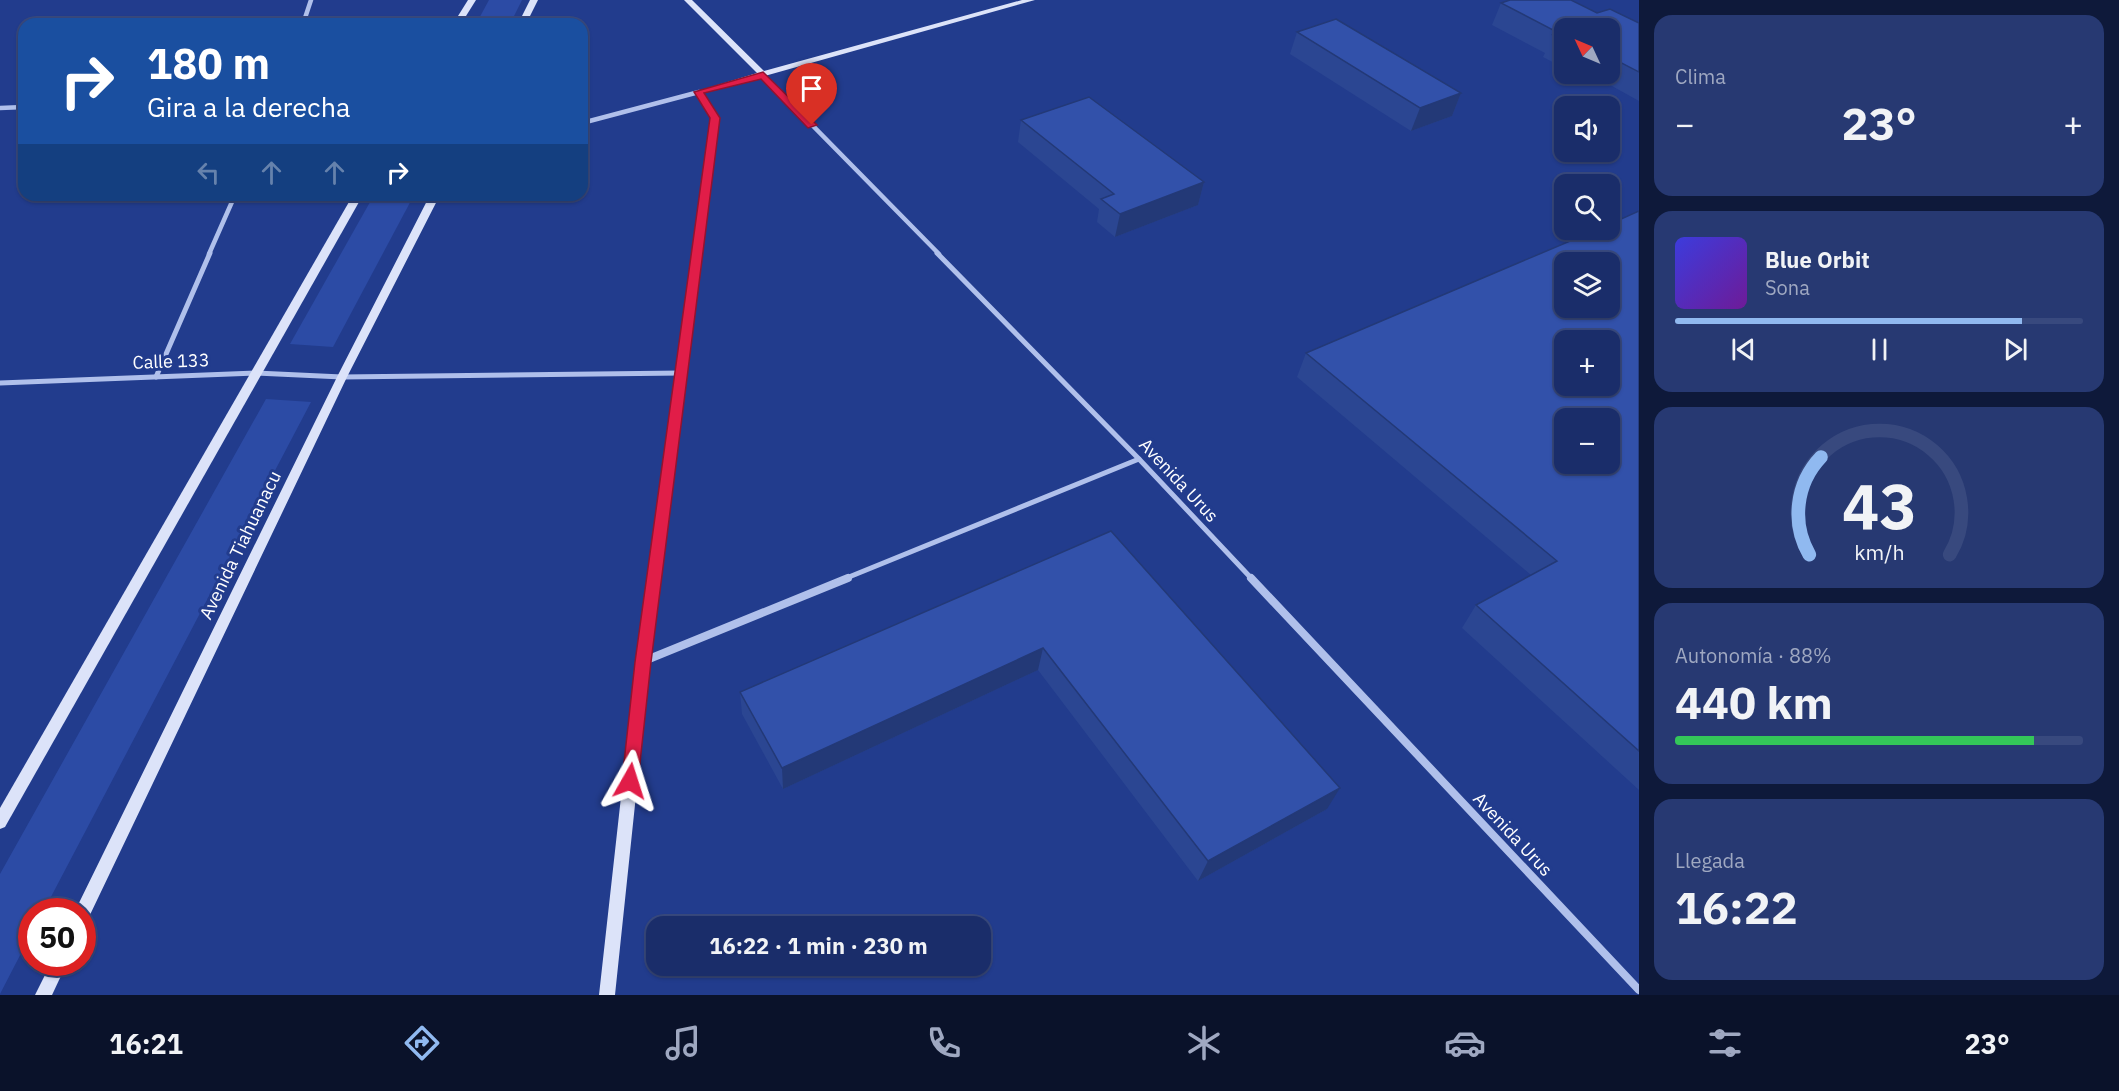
<!DOCTYPE html>
<html lang="es">
<meta charset="utf-8">
<style>
:root{--surface:#1a2d6a;--page:#273972;--text:#f1f3f6;--muted:#9fa8c1;--line:#38497e;--accent:#90b9f0}
body{margin:0;font-family:"IBM Plex Sans",sans-serif;background:var(--page);color:var(--text);height:100vh;display:flex;flex-direction:column;font-size:22px;white-space:nowrap}
*{box-sizing:border-box;margin:0}
p{font-size:20px;color:var(--muted)}
.icon{flex:none;width:33px;height:33px;fill:none;stroke:currentColor;stroke-width:2;stroke-linecap:round;stroke-linejoin:round}
.map{position:relative;flex:1;overflow:hidden}
.details{display:flex;flex-direction:column;gap:15px;padding:15px;background:#0e193a;width:480px}
.details>*{flex:none}
.guide{position:absolute;left:18px;top:18px;width:570px;height:183px;border-radius:18px;box-shadow:0 2px 4px #0004,0 0 0 2px var(--line);background:#1a4fa0;color:#fff;overflow:hidden}
.needle{width:39px;rotate:314deg}
.buttons{position:absolute;left:1554px;top:18px;display:grid;gap:12px}
.buttons a{display:grid;place-items:center;width:66px;height:66px;border-radius:12px;background:var(--surface);box-shadow:0 2px 4px #0004,0 0 0 2px var(--line);font-size:30px}
.speed{position:absolute;left:18px;top:898px;display:flex;gap:12px;font-size:30px;font-weight:700;text-align:center}
.speed>*{display:grid;place-content:center;width:78px;height:78px;border-radius:50%;background:var(--surface);box-shadow:0 2px 4px #0004,0 0 0 2px var(--line);line-height:1}
.speed .limit{border:9px solid #d22;background:#fff;color:#111}
.pin{position:absolute;display:grid;place-items:center;width:51px;height:51px;color:#fff;margin:-62px -26px;border-radius:50% 50% 50% 0;rotate:-45deg;box-shadow:0 0 6px #0007}
.pin .icon{rotate:45deg}
.me{position:absolute;width:66px;margin:-33px;rotate:6deg;stroke-linejoin:round;filter:drop-shadow(0 0 4px #0008)}
.turn{display:flex;align-items:center;gap:21px;height:126px;padding:0 30px;font-size:27px}
.turn .icon{width:78px;height:78px;stroke-width:2.5}
.turn b{display:block;font-size:42px;line-height:51px}
.lanes{display:flex;align-items:center;height:57px;padding:0 30px;background:#0003;justify-content:center;gap:30px;direction:ltr}
.lanes .off{opacity:.35}
.big{font-size:45px;font-weight:700;line-height:1.1}
.details .widget{flex:1;display:flex;flex-direction:column;justify-content:center;gap:9px;min-width:0;padding:0 21px;border-radius:18px;background:var(--page)}
.details .dial{align-items:center;gap:0}
.dial svg{height:156px;overflow:visible;fill:none;stroke:var(--line);stroke-width:7;stroke-linecap:round;text-anchor:middle}
.dial text{fill:var(--text);stroke:none}
.song{display:flex;align-items:center;gap:18px}
.cover{width:72px;height:72px;border-radius:9px;background:linear-gradient(135deg,hsl(240 70% 55%),hsl(280 70% 35%))}
.played{height:6px;border-radius:3px;background:linear-gradient(90deg,var(--accent) 85%,var(--line) 85%)}
.keys{display:flex;justify-content:space-around;direction:ltr}
.heat{display:flex;justify-content:space-between;align-items:center;font-size:33px;direction:ltr}
.charge{height:9px;border-radius:4px;background:linear-gradient(90deg,#34c759 88%,var(--line) 0)}
.trip{position:absolute;left:646px;top:916px;width:345px;height:60px;border-radius:18px;background:var(--surface);box-shadow:0 2px 4px #0004,0 0 0 2px var(--line);font-weight:700;line-height:60px;text-align:center}
.dock{display:flex;height:96px;justify-content:space-around;align-items:center;background:#0a122a;color:var(--muted)}
.dock .icon{width:42px;height:42px}
.dock .selected{color:var(--accent)}
.dock b{font-size:27px;color:var(--text)}
main{display:flex;flex:1;min-height:0}
.map>svg:first-child{display:block}
.green{fill:#2c4ba5}
.lines{fill:none;stroke-linecap:round;stroke-linejoin:round}
.minor-far2{stroke:#b0c0eb;stroke-width:4.5}
.minor-far1{stroke:#b0c0eb;stroke-width:5}
.minor{stroke:#b0c0eb;stroke-width:8}
.secondary{fill:#dce3f9;fill-rule:evenodd}
.wall{fill:#2b4692}
.shaded-wall{fill:#233977}
.building{fill:#3251aa;stroke:#233977;stroke-width:1.5;fill-rule:evenodd}
.route{fill:#e11d48;stroke:#92132f;stroke-width:1.5}
.labels{text-anchor:middle;dominant-baseline:central;stroke-width:6;stroke-linejoin:round;paint-order:stroke}
.street-label{font-size:18px;fill:#fff;stroke:#223c8d}
</style>
<main>
<div class="map">
<svg width="1639" height="995" viewBox="0 0 1639 995">
<rect width="100%" height="100%" fill="#223c8d"/>
<!-- green -->
<g class="green">
<path d="M489,0H522L510,24H476Z"/>
<path d="M374,195H414L333,347L290,344Z"/>
<path d="M266,399L311,402L43,912H32L31,934L0,994V874Z"/>
</g>
<g class="lines">
<!-- minor-far2 -->
<g class="minor-far2">
<path d="M303,24L311,0"/>
<path d="M763,75L939,254"/>
<path d="M0,108L24,107"/>
<path d="M582,123L699,92"/>
<path d="M209,254L235,195"/>
</g>
<!-- minor-far1 -->
<g class="minor-far1">
<path d="M937,253L1139,459L1252,579"/>
<path d="M156,377L210,253"/>
<path d="M0,383L256,373L342,377L682,373"/>
<path d="M844,579L1139,459"/>
</g>
<!-- minor -->
<g class="minor">
<path d="M1251,578L1639,990"/>
<path d="M644,661L848,578"/>
</g>
<!-- secondary -->
<g class="secondary">
<path d="M468,0H476L461,24H453Z"/>
<path d="M530,0H538L526,24H518Z"/>
<path d="M684,0H692L764,71L1022,0H1035L704,93L719,118L650,662L615,995H599L636,662L711,118L695,92L757,73Z"/>
<path d="M353,195H363L5,827L0,829V808Z"/>
<path d="M430,195H440L347,377L88,919L82,921V912H75L76,909L337,377Z"/>
<path d="M51,963H67L52,995H35Z"/>
</g>
</g>
<!-- wall -->
<g class="wall">
<path d="M1501,3L1597,13L1639,23V101L1603,81L1594,84L1574,74H1610V28H1564V68L1543,57L1545,53L1492,25Z"/>
<path d="M1297,32L1461,93L1452,116L1411,131L1290,54Z"/>
<path d="M1021,120L1204,182L1198,205L1115,237L1097,222L1099,209L1018,142Z"/>
<path d="M1639,211V790L1462,628L1476,605L1531,575L1297,377L1306,353Z"/>
<path d="M1111,531L1327,809L1198,881L1038,670L783,789L742,714L740,692Z"/>
</g>
<!-- shaded-wall -->
<g class="shaded-wall">
<path d="M1614,59L1610,68V61Z"/>
<path d="M1600,74H1607L1603,81L1594,84Z"/>
<path d="M1461,93L1452,116L1411,131L1420,108Z"/>
<path d="M1204,182L1198,205L1115,237L1120,214Z"/>
<path d="M1043,648L1038,670L783,789L782,768Z"/>
<path d="M1340,788L1327,809L1198,881L1208,861Z"/>
</g>
<!-- building -->
<g class="building">
<path d="M1510,0H1571L1597,13L1610,9L1639,23V72L1614,59L1610,61V28H1564V41L1553,35L1559,33L1501,3Z"/>
<path d="M1336,19L1461,93L1420,108L1297,32Z"/>
<path d="M1089,97L1204,182L1120,214L1101,199L1114,194L1021,120Z"/>
<path d="M1639,211V751L1476,605L1557,561L1306,353L1596,230H1610V224ZM1564,262H1610V308H1564ZM1564,340H1610V386H1564ZM1564,418H1610V464H1564Z"/>
<path d="M1111,531L1340,788L1208,861L1043,648L782,768L740,692Z"/>
</g>
<!-- route -->
<path class="route" d="M763,72L817,125L808,128L761,79L704,93L720,118L651,662L638,781L636,786L630,788L624,786L622,781L635,662L710,118L694,92Z"/>
<g class="labels">
<!-- street labels -->
<g class="street-label">
<text transform="translate(171 361) rotate(-2)">Calle 133</text>
<text transform="translate(1179 480) rotate(47)">Avenida Urus</text>
<text transform="translate(240 545) rotate(-64)">Avenida Tiahuanacu</text>
<text transform="translate(1513 834) rotate(47)">Avenida Urus</text>
</g>
</g>
</svg>
<div class="buttons">
<a><svg class="needle" viewBox="-14 -14 28 28"><path d="M0-13l5 13h-10z" fill="#e53935"/><path d="M0 13l5-13h-10z" fill="#9fa8c1"/></svg></a>
<a><svg class="icon" aria-label="sound" viewBox="0 0 24 24"><path d="M4 9h4l5-4v14l-5-4H4zM17 9q2 3 0 6"/></svg></a>
<a><svg class="icon" aria-label="search" viewBox="0 0 24 24"><circle cx="10" cy="10" r="6"/><path d="M15 15l6 6"/></svg></a>
<a><svg class="icon" aria-label="layers" viewBox="0 0 24 24"><path d="M12 4l9 5-9 5-9-5zM3 14l9 5 9-5"/></svg></a>
<a>+</a>
<a>−</a>
</div>
<div class="speed"><div class="limit">50</div></div>
<div class="pin" style="left:812px;top:125px;background:#d93025"><svg class="icon" aria-label="arrive" viewBox="0 0 24 24"><path d="M6 21V4h12l-3 4 3 4H6"/></svg></div>
<svg class="me" style="left:630px;top:781px" viewBox="-20 -20 40 40"><path d="M0-17L14 15 0 8-14 15z" fill="#e11d48" stroke="#fff" stroke-width="4"/></svg>
<div class="trip">16:22 · 1 min · 230 m</div>
<div class="guide">
<div class="turn"><svg class="icon" aria-label="right" viewBox="0 0 24 24"><path d="M7 20v-9h11M14 6l5 5-5 5"/></svg><div><b>180 m</b>Gira a la derecha</div></div>
<div class="lanes"><svg class="icon off" aria-label="left" viewBox="0 0 24 24"><path d="M17 20v-9H6M10 6l-5 5 5 5"/></svg><svg class="icon off" aria-label="ahead" viewBox="0 0 24 24"><path d="M12 20V5M6 11l6-6 6 6"/></svg><svg class="icon off" aria-label="ahead" viewBox="0 0 24 24"><path d="M12 20V5M6 11l6-6 6 6"/></svg><svg class="icon" aria-label="right" viewBox="0 0 24 24"><path d="M7 20v-9h11M14 6l5 5-5 5"/></svg></div>
</div>
</div>
<section class="details">
<div class="widget"><p>Clima</p>
<div class="heat"><a>−</a><b class="big">23°</b><a>+</a></div>
</div>
<div class="widget">
<div class="song"><i class="cover"></i><div><b>Blue Orbit</b><p>Sona</p></div></div>
<div class="played"></div>
<div class="keys"><svg class="icon" aria-label="previous" viewBox="0 0 24 24"><path d="M18 5L8 12l10 7zM5 5v14"/></svg><svg class="icon" aria-label="pause" viewBox="0 0 24 24"><path d="M8 5v14M16 5v14"/></svg><svg class="icon" aria-label="next" viewBox="0 0 24 24"><path d="M6 5l10 7-10 7zM19 5v14"/></svg></div>
</div>
<div class="widget dial"><svg viewBox="0 0 100 80">
<path d="M14 69A42 42 0 1 1 86 69"/>
<path d="M14 69A42 42 0 0 1 20 19" stroke="#90b9f0"/>
<text x="50" y="56" font-size="32" font-weight="700">43</text>
<text x="50" y="72" font-size="11">km/h</text>
</svg></div>
<div class="widget"><p>Autonomía · 88%</p><b class="big">440 km</b><div class="charge"></div></div>
<div class="widget"><p>Llegada</p><b class="big">16:22</b></div>
</section>
</main>
<nav class="dock">
<b>16:21</b>
<svg class="icon selected" aria-label="directions" viewBox="0 0 24 24"><path d="M12 3l9 9-9 9-9-9zM9 14v-3h6M13 9l2 2-2 2"/></svg>
<svg class="icon" aria-label="music" viewBox="0 0 24 24"><path d="M9 18V5l10-2v13"/><circle cx="6" cy="18" r="3"/><circle cx="16" cy="16" r="3"/></svg>
<svg class="icon" aria-label="phone" viewBox="0 0 24 24"><path d="M5 4h4l2 5-3 2q2 4 5 5l2-3 5 2v4C11 20 4 13 5 4z"/></svg>
<svg class="icon" aria-label="climate" viewBox="0 0 24 24"><path d="M12 3v18M4 7l16 10M4 17L20 7"/></svg>
<svg class="icon" aria-label="car" viewBox="0 0 24 24"><path d="M5 17H2v-5l4-1 3-4h7l3 4 3 1v5h-3M9 17h6M6 11h13"/><circle cx="7" cy="17" r="2"/><circle cx="17" cy="17" r="2"/></svg>
<svg class="icon" aria-label="filters" viewBox="0 0 24 24"><path d="M4 7h16M4 17h16"/><circle cx="9" cy="7" r="2"/><circle cx="15" cy="17" r="2"/></svg>
<b>23°</b>
</nav>
